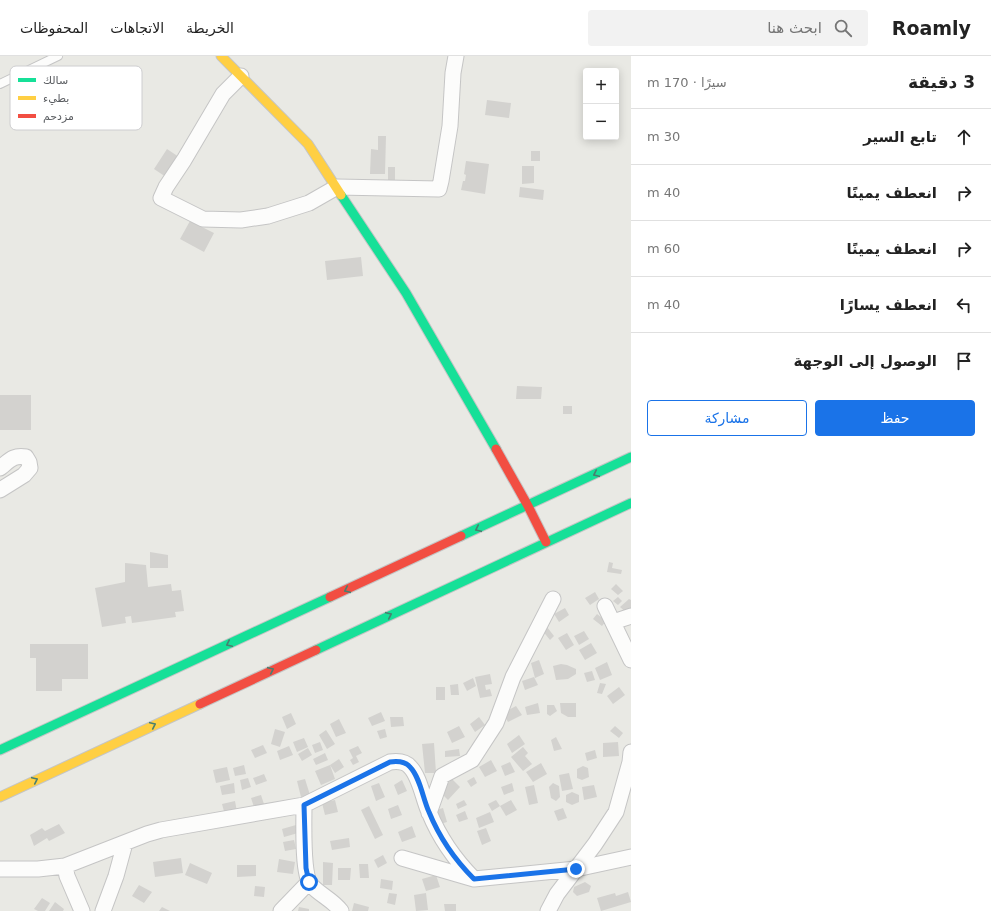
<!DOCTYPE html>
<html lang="ar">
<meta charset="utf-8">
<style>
:root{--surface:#fff;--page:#f2f2f2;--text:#222;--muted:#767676;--line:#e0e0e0;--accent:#1a73e8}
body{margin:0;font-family:"DejaVu Sans",Cairo,sans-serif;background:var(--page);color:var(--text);direction:rtl}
.controls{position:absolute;right:12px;top:12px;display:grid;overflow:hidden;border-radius:4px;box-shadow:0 2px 10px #0003}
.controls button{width:36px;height:36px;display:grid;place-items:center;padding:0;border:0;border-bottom:1px solid var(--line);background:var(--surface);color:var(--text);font:20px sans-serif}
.stop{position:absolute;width:12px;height:12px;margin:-9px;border:3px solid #1a73e8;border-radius:50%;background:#fff}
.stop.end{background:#1a73e8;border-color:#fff;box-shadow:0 1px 4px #0008}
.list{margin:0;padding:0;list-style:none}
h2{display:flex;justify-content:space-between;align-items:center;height:52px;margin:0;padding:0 16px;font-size:17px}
h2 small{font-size:13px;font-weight:400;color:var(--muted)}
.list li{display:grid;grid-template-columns:26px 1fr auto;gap:12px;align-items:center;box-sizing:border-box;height:56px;padding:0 16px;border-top:1px solid var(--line)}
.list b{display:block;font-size:15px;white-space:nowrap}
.list em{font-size:13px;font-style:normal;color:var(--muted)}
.actions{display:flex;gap:8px;padding:12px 16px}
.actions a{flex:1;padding:9px 0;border:1px solid var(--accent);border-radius:4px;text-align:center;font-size:14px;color:var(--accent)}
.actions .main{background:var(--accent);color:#fff}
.icon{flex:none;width:22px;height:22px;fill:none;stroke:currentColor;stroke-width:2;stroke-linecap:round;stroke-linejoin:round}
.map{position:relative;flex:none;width:631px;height:855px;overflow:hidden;direction:ltr}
header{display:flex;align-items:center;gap:24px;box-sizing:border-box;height:56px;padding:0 20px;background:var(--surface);border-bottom:1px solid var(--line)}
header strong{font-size:19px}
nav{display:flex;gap:22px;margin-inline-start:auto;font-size:14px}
.search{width:280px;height:36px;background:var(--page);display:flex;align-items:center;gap:10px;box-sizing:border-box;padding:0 14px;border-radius:4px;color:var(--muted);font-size:15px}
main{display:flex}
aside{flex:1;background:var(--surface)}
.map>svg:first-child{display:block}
</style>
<header>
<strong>Roamly</strong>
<div class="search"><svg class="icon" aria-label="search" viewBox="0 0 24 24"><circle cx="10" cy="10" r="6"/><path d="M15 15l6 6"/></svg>ابحث هنا</div>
<nav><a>الخريطة</a><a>الاتجاهات</a><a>المحفوظات</a></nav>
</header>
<main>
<aside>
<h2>3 دقيقة<small>سيرًا · 170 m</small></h2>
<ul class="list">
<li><svg class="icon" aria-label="ahead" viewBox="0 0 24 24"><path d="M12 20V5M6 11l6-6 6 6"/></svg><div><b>تابع السير</b></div><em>30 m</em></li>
<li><svg class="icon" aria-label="right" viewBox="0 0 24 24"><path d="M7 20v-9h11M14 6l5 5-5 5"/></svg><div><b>انعطف يمينًا</b></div><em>40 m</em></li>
<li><svg class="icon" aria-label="right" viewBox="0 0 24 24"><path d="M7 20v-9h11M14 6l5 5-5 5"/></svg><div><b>انعطف يمينًا</b></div><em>60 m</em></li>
<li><svg class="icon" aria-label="left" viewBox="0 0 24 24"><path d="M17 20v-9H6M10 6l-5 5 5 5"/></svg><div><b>انعطف يسارًا</b></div><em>40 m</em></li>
<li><svg class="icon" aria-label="arrive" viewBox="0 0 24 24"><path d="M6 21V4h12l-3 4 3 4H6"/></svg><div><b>الوصول إلى الوجهة</b></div></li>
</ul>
<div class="actions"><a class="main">حفظ</a><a>مشاركة</a></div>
</aside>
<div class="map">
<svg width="631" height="855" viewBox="0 0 631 855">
<rect width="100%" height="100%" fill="#e9e9e4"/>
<path fill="#d3d2cf" d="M487 44 511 47 509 62 485 59Z
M378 80H386L385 118H370L371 93 378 94Z
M167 93 179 101 166 121 154 113Z
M531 95H540V105H531Z
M466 105 489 108 485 138 461 134 463 125H465L466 119 464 118Z
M522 110H534V127L522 128Z
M388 111H395V127H388Z
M520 131 544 134 543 144 519 141Z
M190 165 214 177 204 196 180 183Z
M361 201 363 220 327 224 325 205Z
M517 330 542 331 541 343H516Z
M0 339H31V374H0Z
M563 350H572V358H563Z
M150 496 168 499V512H150Z
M609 506 613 507 612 512 622 514 621 518 607 516Z
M125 507 146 509 148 531 171 528 172 535 181 534 184 555 175 556 176 561 132 567 131 560 125 561 126 567 102 571 95 532 125 526Z
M616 528 623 535 618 539 611 533Z
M595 536 599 543 590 549 585 542Z
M618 541 622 545 618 549 613 545Z
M629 543 631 544V552L627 557 620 551Z
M565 552 569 559 559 566 554 558Z
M597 558 606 565 602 570 593 563Z
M547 571 554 580 550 584 542 574Z
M584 575 589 583 579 589 574 580Z
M567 577 574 589 566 594 558 582Z
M591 587 597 597 585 604 579 594Z
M30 588H88V623H62V635H36V602H30Z
M539 604 544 618 535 622 531 607Z
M607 606 612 619 600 624 595 612Z
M561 608 567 609 576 613V618L568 623 556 624 553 610Z
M592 615 595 624 587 626 584 617Z
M490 618 492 628 485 629 486 634 490 633 492 640 480 642 475 621Z
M534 621 538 629 525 634 522 625Z
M473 622 476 630 467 635 463 627Z
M600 627 606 628 602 638 597 637Z
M458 628 459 639H451L450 629Z
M436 631H445V644H436Z
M619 631 625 639 613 648 607 640Z
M538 647 540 657 527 659 525 651Z
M560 647H576V661H568L561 657Z
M547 649H554L557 655 550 660 547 658Z
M516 650 522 659 508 666 503 657Z
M381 656 385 665 372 670 368 662Z
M291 657 296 668 287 673 282 661Z
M390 661H403L404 670 391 671Z
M479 661 485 669 475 676 470 668Z
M339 663 346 677 336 681 330 668Z
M459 670 465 681 452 687 447 676Z
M615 670 623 677 619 682 610 675Z
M275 673 285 676 280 691 271 688Z
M385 673 387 681 380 683 377 675Z
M326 674 335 688 327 693 319 679Z
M519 679 525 688 512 697 507 688Z
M556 681 562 693 554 695 551 684Z
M304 682 308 691 297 696 293 686Z
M320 686 323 694 315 697 312 689Z
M618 686 619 700 603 701V687Z
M434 687 436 717H425L422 688Z
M263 689 267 697 255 702 251 694Z
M289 690 293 699 280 704 277 695Z
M358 690 362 697 356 700 359 706 353 709 350 704 353 702 349 694Z
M523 691 528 697 525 700 532 708 523 715 511 701Z
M308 692 312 699 302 705 298 698Z
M459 693 460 700 445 701V695Z
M595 694 597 702 587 705 585 697Z
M325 697 328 704 316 709 313 703Z
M339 703 344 711 335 717 330 709Z
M491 704 497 715 485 721 479 711Z
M510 706 515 716 505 720 501 710Z
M541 707 547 718 533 726 526 716Z
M244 709 246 718 235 720 233 712Z
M330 709 335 723 321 729 315 715Z
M583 710 588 712 589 721 582 724 577 722V713Z
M227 711 230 724 216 727 213 714Z
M569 717 573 733 562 735 559 719Z
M264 718 267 725 256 729 253 722Z
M474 721 477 727 471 731 467 725Z
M248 722 251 731 242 734 240 724Z
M305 723 310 739 301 741 297 725Z
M452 723 460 731 448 744 440 736Z
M402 724 407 735 398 739 394 729Z
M234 727 235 737 222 739 220 730Z
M379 727 385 741 376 745 371 730Z
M512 727 514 735 504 739 501 731Z
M553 727 559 730 560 741 556 745 551 742 549 731Z
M534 729 538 747 529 749 525 731Z
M594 729 597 741 584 744 582 731Z
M572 736 579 739V746L572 749 566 746V739Z
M261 739 264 748 254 751 251 742Z
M335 744 338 756 325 759 322 747Z
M464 744 467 749 458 753 456 748Z
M496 744 500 750 492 755 488 748Z
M511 744 517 754 506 760 500 750Z
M235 745 237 756 225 759 222 748Z
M398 749 402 759 391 763 388 753Z
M369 750 383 779 375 783 361 754Z
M443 752 447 766 440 768 436 754Z
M563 752 567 762 558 765 554 755Z
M465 755 468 763 459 766 456 759Z
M490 756 494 766 479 772 476 762Z
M59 768 65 777 49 785 47 782 34 790 30 779 42 772 45 775Z
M296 769 298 777 284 781 282 773Z
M412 770 416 781 402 786 398 776Z
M486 772 491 785 482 789 477 775Z
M349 782 350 791 332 794 330 785Z
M294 784 296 793 285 795 283 786Z
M383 799 387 807 378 812 374 804Z
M181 802 183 817 155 821 153 806Z
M279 803 295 806 293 818 277 816Z
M323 806 333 807 332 829H323Z
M190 807 212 817 207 828 185 819Z
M359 808H368L369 822H360Z
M237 809H256V820L237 821Z
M338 812H351L350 824H338Z
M436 819 440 831 426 835 422 823Z
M381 823 393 825 392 834 380 832Z
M585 826 591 830 589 836 577 840 573 836 574 831Z
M139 829 152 836 144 847 132 840Z
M255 830 265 831 264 841 254 840Z
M628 836 631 846 601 855 597 842 615 837 616 840Z
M389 837 397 838 395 849 387 847Z
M426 837 428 854 416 855 414 839Z
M42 842 50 847 45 855H38L34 853Z
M55 846 64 853 63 855H49Z
M354 847 369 851 368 855H352Z
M444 848H456V855H445Z
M162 851 170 855H159Z
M299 851 309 853V855H298Z"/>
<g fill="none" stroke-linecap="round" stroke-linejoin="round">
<g stroke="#c5c5c5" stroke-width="10">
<path id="lane" d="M0 28 58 0"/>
</g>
<g stroke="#c5c5c5" stroke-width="17">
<path id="street" d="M241 20 223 38 184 104 166 131 161 142 203 163 241 164 268 160 309 147 337 131 439 133 441 125 450 70 453 17 456 0
M0 412C10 404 13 399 26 401L29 406 30 412 24 419 0 434
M605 550 631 604
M613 566 631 560
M304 749C304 766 302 818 311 829 320 839 333 844 341 855
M429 757 442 720 472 704 496 667 513 621 553 543
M402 802 474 823 576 813 631 801
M65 810 67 820 82 855
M0 813H38L65 810 147 778 161 774 304 749 390 706C397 705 405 705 410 711 420 721 423 743 429 756 440 783 454 803 474 823
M103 855 116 820 125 787
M281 855 309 826
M548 855 557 838 595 788 616 756 630 706 631 696"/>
</g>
<g stroke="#c4c5c5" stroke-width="11">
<path id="fast" d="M341 139 406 237 496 393
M461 480 631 401
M316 594 631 447
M0 694 330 541"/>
</g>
<g stroke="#c4c5c5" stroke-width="11">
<path id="slow" d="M221 0 308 88 341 139
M0 741 200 648"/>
</g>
<g stroke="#c4c5c5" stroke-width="11">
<path id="jam" d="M496 393 528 450 546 486
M330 541 461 480
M200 648 316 594"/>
</g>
<use href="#lane" stroke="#fcfcfb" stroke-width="8"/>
<use href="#street" stroke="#fcfcfb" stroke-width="15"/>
<use href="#fast" stroke="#16e098" stroke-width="9"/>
<use href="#slow" stroke="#ffcf43" stroke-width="9"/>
<use href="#jam" stroke="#f24e42" stroke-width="9"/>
</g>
<defs><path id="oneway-chevron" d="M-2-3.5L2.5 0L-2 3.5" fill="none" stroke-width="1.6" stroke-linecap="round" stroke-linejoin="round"/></defs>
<g stroke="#497e6f">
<use href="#oneway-chevron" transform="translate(596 418) rotate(155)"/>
<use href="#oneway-chevron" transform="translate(478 473) rotate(155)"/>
<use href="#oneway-chevron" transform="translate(347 534) rotate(155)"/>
<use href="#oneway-chevron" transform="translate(389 559) rotate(-25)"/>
<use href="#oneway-chevron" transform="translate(229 588) rotate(155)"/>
<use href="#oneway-chevron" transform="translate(271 614) rotate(-25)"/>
<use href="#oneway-chevron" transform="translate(153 669) rotate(-25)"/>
<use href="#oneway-chevron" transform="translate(35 724) rotate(-25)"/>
</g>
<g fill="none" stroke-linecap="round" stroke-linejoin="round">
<path stroke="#1a73e8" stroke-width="5" d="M309 826 306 812 304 749 390 706C397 705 405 705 410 711 420 721 423 743 429 756 440 783 454 803 474 823L576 813"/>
</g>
<rect x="10" y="10" width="132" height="64" rx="6" fill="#fff" stroke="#ceced0" stroke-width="1"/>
<rect x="18" y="22" width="18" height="4" fill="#16e098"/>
<rect x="18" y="40" width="18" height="4" fill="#ffcf43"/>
<rect x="18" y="58" width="18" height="4" fill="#f24e42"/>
<g font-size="11" fill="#5a5d61">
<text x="43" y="28">سالك</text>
<text x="43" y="46">بطيء</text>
<text x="43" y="64">مزدحم</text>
</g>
</svg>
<div class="controls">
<button>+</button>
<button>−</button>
</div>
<div class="stop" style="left:309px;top:826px"></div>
<div class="stop end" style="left:576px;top:813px"></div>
</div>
</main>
